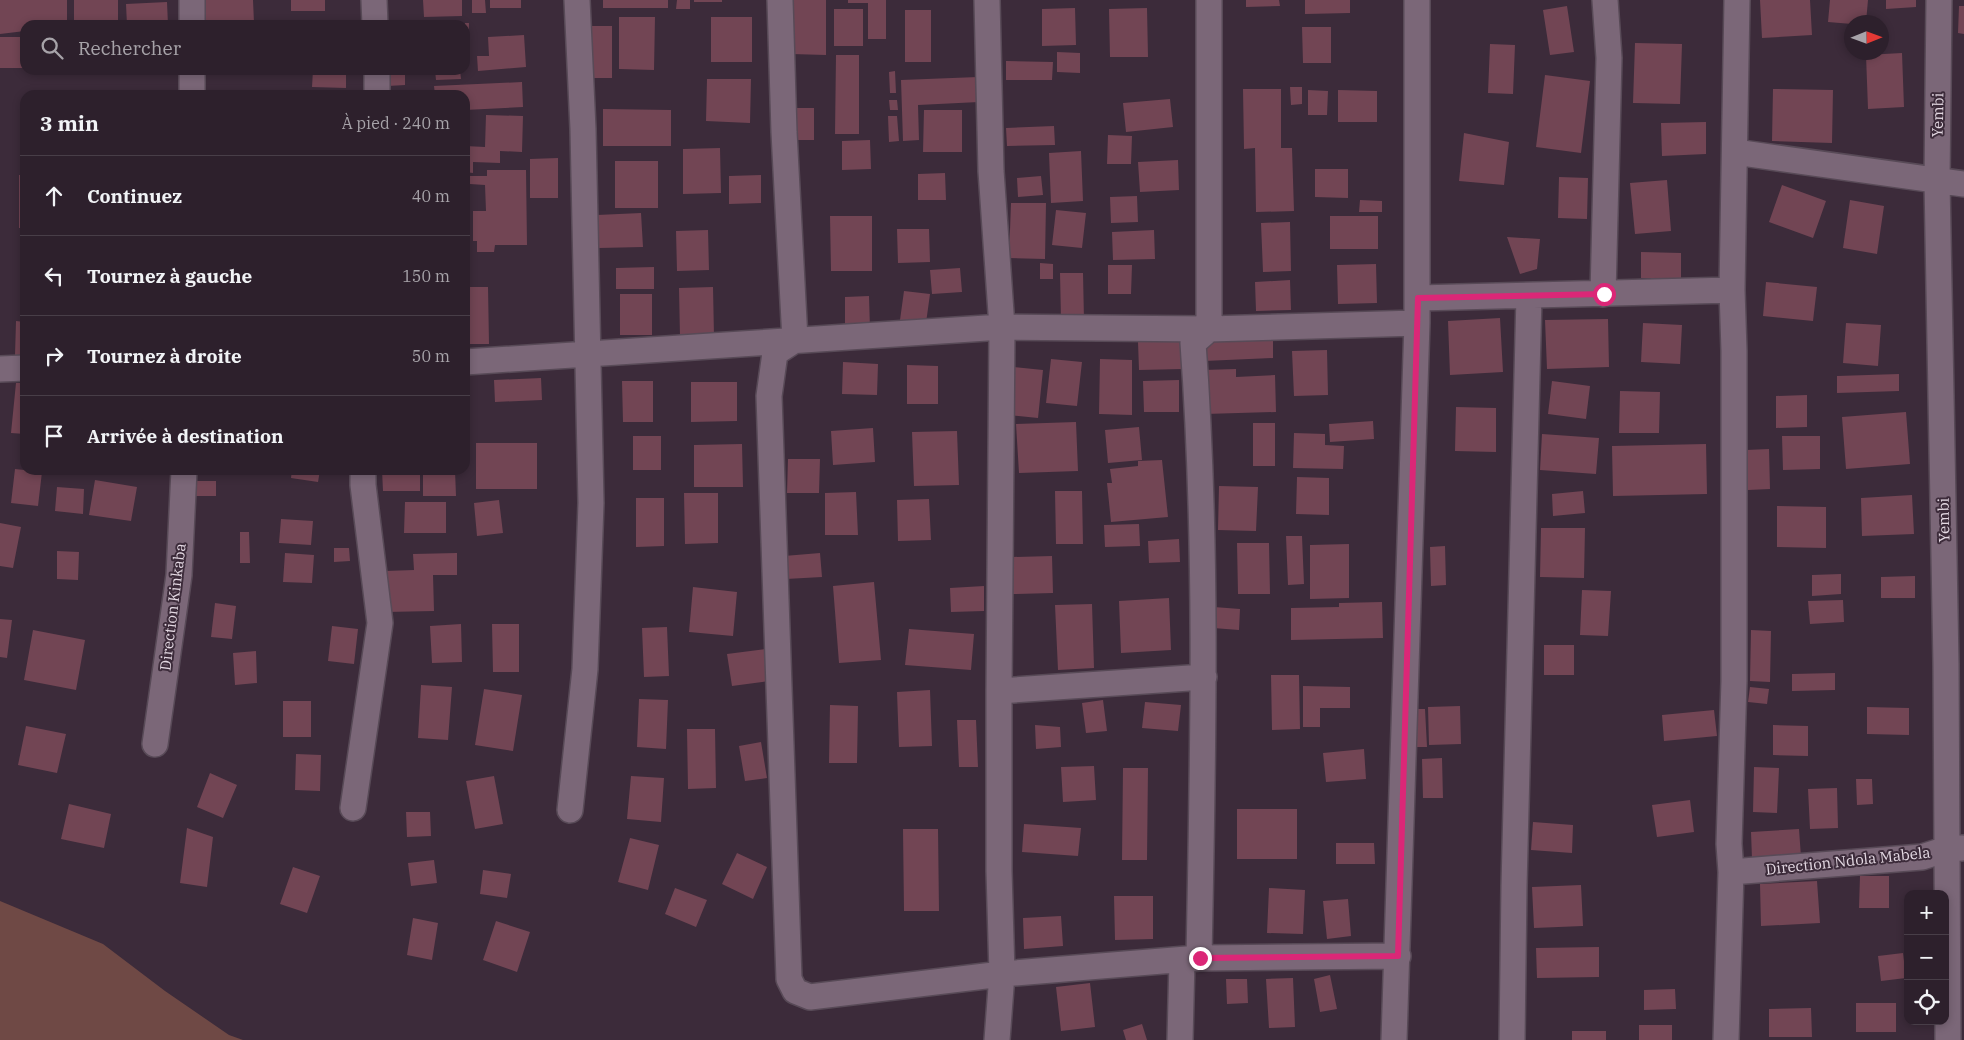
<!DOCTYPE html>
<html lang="fr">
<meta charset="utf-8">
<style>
:root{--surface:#2d202c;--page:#392d38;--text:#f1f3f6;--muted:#a7a3a9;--line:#483e48}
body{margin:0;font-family:"IBM Plex Serif",serif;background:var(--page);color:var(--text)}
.controls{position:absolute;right:15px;bottom:15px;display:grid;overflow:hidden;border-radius:10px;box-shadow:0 2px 8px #0003}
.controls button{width:45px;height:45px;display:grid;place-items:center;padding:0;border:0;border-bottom:1px solid var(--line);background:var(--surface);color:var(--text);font:25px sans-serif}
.compass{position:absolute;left:1844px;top:15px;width:45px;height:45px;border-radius:50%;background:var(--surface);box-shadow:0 2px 8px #0003;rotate:89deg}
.stop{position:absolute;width:15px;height:15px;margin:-11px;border:4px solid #db2777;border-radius:50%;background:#fff}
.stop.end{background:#db2777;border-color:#fff;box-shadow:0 1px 5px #0008}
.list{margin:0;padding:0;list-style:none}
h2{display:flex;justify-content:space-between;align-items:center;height:65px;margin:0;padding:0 20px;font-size:21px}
h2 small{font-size:16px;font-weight:400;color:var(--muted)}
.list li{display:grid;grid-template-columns:32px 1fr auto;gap:15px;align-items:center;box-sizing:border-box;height:80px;padding:0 20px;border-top:1px solid var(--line)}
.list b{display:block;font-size:19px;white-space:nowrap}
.list em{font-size:16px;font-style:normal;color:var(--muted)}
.icon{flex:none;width:28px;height:28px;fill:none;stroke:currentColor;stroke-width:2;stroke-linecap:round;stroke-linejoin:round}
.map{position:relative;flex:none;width:1964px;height:1040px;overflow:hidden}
.search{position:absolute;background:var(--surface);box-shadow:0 2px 8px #0003;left:20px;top:20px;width:450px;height:55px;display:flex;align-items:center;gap:12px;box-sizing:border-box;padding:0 18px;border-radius:15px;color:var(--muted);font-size:19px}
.panel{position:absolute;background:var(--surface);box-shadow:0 2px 8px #0003;left:20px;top:90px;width:450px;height:385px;border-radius:15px}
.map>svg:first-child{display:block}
</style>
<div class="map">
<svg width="1964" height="1040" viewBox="0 0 1964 1040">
<rect width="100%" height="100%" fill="#3c2b3a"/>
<path fill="#6f4945" d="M0 901 103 944 165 991 229 1035 243 1040H0Z"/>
<path fill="#724554" d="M0 0H67V22L47 25H25V31L0 34Z
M74 0H118V25H74Z
M195 0H253L254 23H195Z
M291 0H325V11H291Z
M423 0H462V16L424 17Z
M472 0H485L486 13H472Z
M490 0H521V8H490Z
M603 0H668V8H603Z
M677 0H690V9H676Z
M694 0H722V2H694Z
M791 0H826V55L791 54Z
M848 0H886V39H868V3H848Z
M1246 0H1279L1280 6 1246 7Z
M1305 0H1350V13L1305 14Z
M1760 0H1810L1812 35 1762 38Z
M1830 0H1868L1866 22H1852V24L1828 22Z
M1886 0H1916V7L1886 9Z
M167 2 168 25H127L126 4Z
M1567 6 1574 52 1550 55 1543 10Z
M1959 6H1964V34L1958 33Z
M1075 8 1076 45 1042 46V9Z
M1147 8 1148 57H1110L1109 9Z
M834 9H863V46H834Z
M905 10H931V62H905Z
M619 17H655L654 70 619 69Z
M711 17H752V62H711Z
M465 23H469L468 56H465Z
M586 26H612V78H585Z
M1302 27H1331V63H1303Z
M524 35 526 67 478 71 477 56H489L488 37Z
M0 37H25V68H0Z
M1635 43 1682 44 1680 104 1633 103Z
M1490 44 1515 45 1513 94 1488 93Z
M1057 52 1080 53V73L1057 72Z
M1902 53 1904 107 1868 109 1866 55Z
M836 55H859V134H835Z
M1006 61 1053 62 1052 80H1006Z
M313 70H346V88L312 87Z
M388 70H405V85L388 86Z
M435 70H460L461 79 436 80Z
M895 71 896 93H890L889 72Z
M1545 75 1590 81 1581 153 1536 147Z
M978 77 979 102 918 105 919 140 903 141 901 80Z
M707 79H751L750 123 706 121Z
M522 82 523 107 465 110V95H435L434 86Z
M1290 87H1302V104L1291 105Z
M1243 89H1281V148H1292L1294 211 1256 212 1255 148 1244 149Z
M1773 89 1833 90 1832 143 1772 141Z
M1308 90 1328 91 1327 115H1308Z
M1338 90 1377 91V122H1338Z
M1170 99 1173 127 1126 132 1123 103Z
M889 100H897L898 110H890Z
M792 108H814V140H791Z
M603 109 671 110V146H603Z
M924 110H962V152H923Z
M486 115 523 116 522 152 500 151V163L473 162V173L465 172V146L485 147Z
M888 116H897L899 141 889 142Z
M1706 122V154L1662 156 1661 123Z
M1054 126 1055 145 1007 146 1006 128Z
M1464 133 1509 142 1504 185 1459 181Z
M1108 135 1132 136 1131 164H1107Z
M870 140 871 169 842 170V141Z
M720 148 721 193 683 194V149Z
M1081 151 1083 201 1051 203 1049 153Z
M558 158V198H530V159Z
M1178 160 1179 190 1140 192 1138 162Z
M615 161H658V208H615Z
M1315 169H1348V198L1315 197Z
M487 170H526L527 245H495L494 252H477V241H473V211H486L485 185 470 184 469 176H487Z
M945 173 946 200H918V174Z
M19 175H25V228H19Z
M761 175V203L729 204V176Z
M1041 176 1043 195 1018 197 1017 178Z
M1559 177 1588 178 1587 219 1558 218Z
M1667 180 1671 231 1635 234 1630 183Z
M1782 185 1826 201 1813 238 1769 222Z
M1137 196 1138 222 1111 223 1110 197Z
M1360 200 1382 201V212H1359Z
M1850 200 1884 206 1877 254 1843 248Z
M1011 203H1046L1045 259 1009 258Z
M1056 210 1086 213 1082 248 1052 245Z
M641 213 643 247 599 248 597 215Z
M830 216H872V271H831Z
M1330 216H1378V249H1330Z
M1290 222 1291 271 1263 272 1261 223Z
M897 229H929L930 262 898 263Z
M708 230 709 270 677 271 676 231Z
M1154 230 1155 259 1113 260 1112 232Z
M1507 237 1540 239 1537 269 1520 274Z
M1641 252 1681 253V278H1641Z
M1040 263 1053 264V279H1040Z
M1376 264 1377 303 1338 304 1337 265Z
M1108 265H1132L1131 294H1108Z
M654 267V289H616V268Z
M960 268 962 292 932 294 930 270Z
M1060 273H1083L1084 320H1061Z
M1290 280 1291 310 1256 311 1255 282Z
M1766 282 1817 287 1813 321 1763 316Z
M469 287H488L489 344H469Z
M713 287 714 336 680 337 679 288Z
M904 291 930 294 926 323 900 320Z
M620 294H652V335H620Z
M869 296 870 329H845V297Z
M1500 318 1503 372 1450 375 1448 321Z
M1608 319 1609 367 1547 369 1545 320Z
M16 321 25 322V357L15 356Z
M1643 323 1682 325 1680 364 1641 362Z
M1846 323 1881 325 1878 366 1843 363Z
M1273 339V358L1204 361 1203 341Z
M1182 341 1183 369 1139 370 1138 342Z
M1327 350 1328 395 1294 396 1292 351Z
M1051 359 1082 362 1077 406 1046 403Z
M1100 359 1132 360V415L1099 414Z
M843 362 878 364 877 395 842 394Z
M907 365 938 366V404H907Z
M1014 367 1043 370 1038 418 1009 415Z
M1236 369V377L1275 375 1276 412 1205 414 1203 370Z
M1899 374V391L1837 393V376Z
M541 378 542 400 495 402 494 380Z
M1179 380V412H1144L1143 381Z
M622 381H653V422H623Z
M1552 381 1590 386 1586 419 1548 414Z
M691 382H737V421L691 422Z
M16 383H25V434L11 433Z
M1620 391 1660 392 1659 433H1619Z
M1807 395V427L1776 428V396Z
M1456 407 1496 408V452L1455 451Z
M1906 412 1910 464 1846 469 1842 417Z
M1373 421 1374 439 1330 442 1329 424Z
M1076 422 1078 471 1019 473 1016 424Z
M1253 423H1275V466H1253Z
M1139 427 1142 460 1108 463 1105 430Z
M873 428 875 462 833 465 831 431Z
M957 431 959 485 914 486 912 432Z
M1294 433 1325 434V445L1344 446 1343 469 1293 468Z
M1542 434 1599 438 1596 474 1540 470Z
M633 436H661V470H633Z
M1782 436H1820V469L1783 470Z
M476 443H537V489H476Z
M742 444 743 487H694V445Z
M1706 444 1707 494 1613 496 1612 446Z
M1769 449 1770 489 1748 490 1746 450Z
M788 459H820L819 493H787Z
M1162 460 1168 517 1111 522 1107 483H1112L1110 469 1138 466V461Z
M15 469 42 472 38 506 11 503Z
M292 470H320L318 482 291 478Z
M382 470H420V491H383Z
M423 470H455L456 496H423Z
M1297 477 1329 478V515L1296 514Z
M95 480 137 487 131 521 89 515Z
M196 481H216V496H196Z
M1219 486 1258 487 1256 531 1218 530Z
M57 487 84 489 83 514 55 511Z
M1055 491H1082L1083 544H1056Z
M1583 491 1585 513 1553 516 1552 494Z
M856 492 858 535H825V493Z
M684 493H718V543L685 544Z
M1912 495 1914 534 1862 536 1861 498Z
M636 498H664V546L636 547Z
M929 499 931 540 898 541 897 500Z
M499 500 503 533 477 536 474 503Z
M405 502H446V533H404Z
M1777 506 1826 507V548L1777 547Z
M281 519 313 521 311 545 279 543Z
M0 523 21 527 13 568 0 566Z
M1139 524 1140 546 1105 547 1104 525Z
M1541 528H1585L1584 578 1540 577Z
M240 532H249L250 563H240Z
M1286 536H1302L1304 584 1288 585Z
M1179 539 1180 562 1149 563 1148 541Z
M1237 543H1269L1270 594H1238Z
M1349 544V598L1310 599V545Z
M1445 546 1446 585 1431 586 1430 547Z
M334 548H349L350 561 334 562Z
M57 551 79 552 78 580 57 579Z
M285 553 314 555 312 583 283 582Z
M457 553V575H433L434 611 386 612 385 571 414 570 413 554Z
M820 553 822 577 786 579 784 556Z
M1052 556 1053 593 1013 594 1012 557Z
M1841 574V594L1812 596V575Z
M1915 576V598H1881V577Z
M874 582 881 660 839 663 833 586Z
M984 586V611L951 612 950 588Z
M693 587 737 592 733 636 689 632Z
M1582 590 1611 591 1608 636 1580 635Z
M1169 598 1171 650 1121 653 1119 601Z
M1843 600 1844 622 1810 624 1808 601Z
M1382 602 1383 638 1291 640V608L1339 607V603Z
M215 603 236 606 232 639 211 637Z
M1092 604 1094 668 1058 670 1055 605Z
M1214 607 1240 609 1239 630 1213 628Z
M0 619 12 620 7 658 0 657Z
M461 624 462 662 432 663 430 626Z
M492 624H519V672H493Z
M332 626 358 629 354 664 328 661Z
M667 627 669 676 644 677 642 628Z
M909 629 974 634 971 670 905 665Z
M33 630 85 640 76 690 24 680Z
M1751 630 1771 631 1770 682 1750 681Z
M1544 645H1574V675H1544Z
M765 649 769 681 732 686 727 654Z
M256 651 257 683 235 685 233 653Z
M1835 673V690L1792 691V674Z
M1271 675H1299L1300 729 1272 730Z
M421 685 452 687 448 740 418 738Z
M1303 686 1350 687V708H1320V727H1303Z
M1750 687 1769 689 1767 704 1748 702Z
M484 689 522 695 513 751 475 745Z
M930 690 932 746 899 747 897 692Z
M639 699 668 700 666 749 637 747Z
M1103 700 1107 731 1086 733 1082 703Z
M283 701H311V737H283Z
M1145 702 1181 705 1178 731 1142 728Z
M830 705 858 706 857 763H829Z
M1460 706 1461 744 1429 745 1428 707Z
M1867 707 1909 708V735L1867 734Z
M1410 709H1425L1427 747H1411Z
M1714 710 1717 736 1664 741 1662 715Z
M957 720H976L978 767H959Z
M1035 725 1060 727 1061 747 1036 749Z
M1773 725 1808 726V756L1773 755Z
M26 726 66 734 57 773 18 765Z
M687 729H715L716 788 688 789Z
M761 742 767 778 745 781 739 746Z
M1364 749 1366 779 1326 782 1323 753Z
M296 754 321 755 320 791 295 790Z
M1442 758 1443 798H1423L1422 759Z
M1094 766 1096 800 1063 802 1061 767Z
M1754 767 1779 768 1777 813 1753 812Z
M1123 768H1148L1147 860H1122Z
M210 773 237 785 223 818 197 807Z
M494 776 503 824 475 829 466 781Z
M631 776 664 778 661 822 627 819Z
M1856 779H1872L1873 804 1857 805Z
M1837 788 1838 828 1810 829 1808 789Z
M1690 800 1694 832 1657 837 1652 805Z
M69 804 111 814 104 848 61 839Z
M1237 809H1297V859H1237Z
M406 812H430L431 836 407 837Z
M1533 822 1573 825 1572 853 1531 850Z
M1024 824 1081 828 1078 856 1022 852Z
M187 828 213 837 207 887 180 883Z
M903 829H938L939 911H904Z
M1799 829 1801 857 1752 859 1751 832Z
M630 838 659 845 648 890 618 882Z
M1336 843H1374L1375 864H1336Z
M737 853 767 867 753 899 722 884Z
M434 860 437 883 411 886 408 863Z
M293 867 320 876 307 913 280 904Z
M483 870 511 874 507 898 480 894Z
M1860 876H1889V908H1859Z
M1817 881 1820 923 1761 926 1760 884Z
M1581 885 1583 926 1534 928 1532 887Z
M675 888 707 900 696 927 665 914Z
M1269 888 1305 890 1303 934 1267 933Z
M1114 896H1153V939L1115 940Z
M1348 899 1351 936 1327 939 1323 901Z
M1061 916 1063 946 1024 949 1023 918Z
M413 918 438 923 432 960 407 955Z
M496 921 530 932 517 972 483 960Z
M1599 947V977L1537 978 1536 948Z
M1903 953 1906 978 1881 981 1878 956Z
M1330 975 1337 1009 1320 1012 1314 979Z
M1293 978 1295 1027 1269 1028 1266 979Z
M1226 979H1247L1248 1003 1227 1004Z
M1090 983 1095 1027 1061 1031 1056 987Z
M1675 989 1676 1009 1644 1010V990Z
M1856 1003H1896V1032H1856Z
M1811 1008 1812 1037H1769V1009Z
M1142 1024 1147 1040H1126L1123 1030Z
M1639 1025H1672V1040H1639Z
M1572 1031H1606V1040H1572Z"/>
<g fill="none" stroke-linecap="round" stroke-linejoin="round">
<g stroke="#584a57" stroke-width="28">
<path id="street" d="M374 0 375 25
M780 0 784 132 795 340 775 353 769 396 789 979 795 991 810 997 1002 974 997 1040
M987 0 991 171 1002 327 999 691V871L1002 974 1199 958 1398 956
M1939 0 1937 181 1946 664 1948 1040
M192 25V0
M377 70V95
M192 95V70
M1735 152 1964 184
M1603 294 1609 58 1605 0
M1418 298 1732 290
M465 362 1002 327 1209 329 1417 323
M0 369 25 368
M999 691 1204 677
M155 744 179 575 184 470
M353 808 380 623 363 485V470
M570 810 585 669 591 503 583 129 577 0
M1731 872 1922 857 1947 849 1962 848
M1199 958C1203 753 1208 547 1193 343L1209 329V0
M1180 1040 1182 960
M1394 1040 1417 323V0
M1512 1040 1514 886 1529 296
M1726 1040 1731 872 1729 844 1734 681V351L1732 290 1737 0"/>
</g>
<use href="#street" stroke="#7b6778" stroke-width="25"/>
</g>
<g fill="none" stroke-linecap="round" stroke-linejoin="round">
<path stroke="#db2777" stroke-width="6" d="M1200 958 1398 956 1418 298 1604 294"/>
</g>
<g text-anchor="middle" stroke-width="4" stroke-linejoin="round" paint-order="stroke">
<g font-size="15" fill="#e4d9e3" stroke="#3c2b3a">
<text transform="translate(1938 115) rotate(-89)" y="5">Yembi</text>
<text transform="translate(1944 520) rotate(-91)" y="5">Yembi</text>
<text transform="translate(173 607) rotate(-83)" y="5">Direction Kinkaba</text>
<text transform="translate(1848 861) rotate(-6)" y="5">Direction Ndola Mabela</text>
</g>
</g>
</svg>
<div class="controls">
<button>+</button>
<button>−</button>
<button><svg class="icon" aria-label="locate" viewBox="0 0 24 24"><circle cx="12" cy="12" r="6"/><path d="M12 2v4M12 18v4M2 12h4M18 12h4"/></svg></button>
</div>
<svg class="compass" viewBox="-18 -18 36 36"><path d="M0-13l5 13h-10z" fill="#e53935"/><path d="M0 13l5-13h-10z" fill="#a7a3a9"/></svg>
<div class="stop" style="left:1604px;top:294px"></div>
<div class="stop end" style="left:1200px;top:958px"></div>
<div class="search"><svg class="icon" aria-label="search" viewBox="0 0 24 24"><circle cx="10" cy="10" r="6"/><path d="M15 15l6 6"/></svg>Rechercher</div>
<section class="panel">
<h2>3 min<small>À pied · 240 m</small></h2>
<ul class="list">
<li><svg class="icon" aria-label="ahead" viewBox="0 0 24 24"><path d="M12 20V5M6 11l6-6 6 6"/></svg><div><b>Continuez</b></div><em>40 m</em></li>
<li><svg class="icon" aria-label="left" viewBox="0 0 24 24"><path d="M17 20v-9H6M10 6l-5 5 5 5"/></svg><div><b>Tournez à gauche</b></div><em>150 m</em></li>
<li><svg class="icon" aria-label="right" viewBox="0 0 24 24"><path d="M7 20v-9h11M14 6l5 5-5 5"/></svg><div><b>Tournez à droite</b></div><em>50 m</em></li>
<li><svg class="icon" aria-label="arrive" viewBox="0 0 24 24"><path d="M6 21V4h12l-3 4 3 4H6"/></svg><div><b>Arrivée à destination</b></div></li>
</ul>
</section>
</div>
